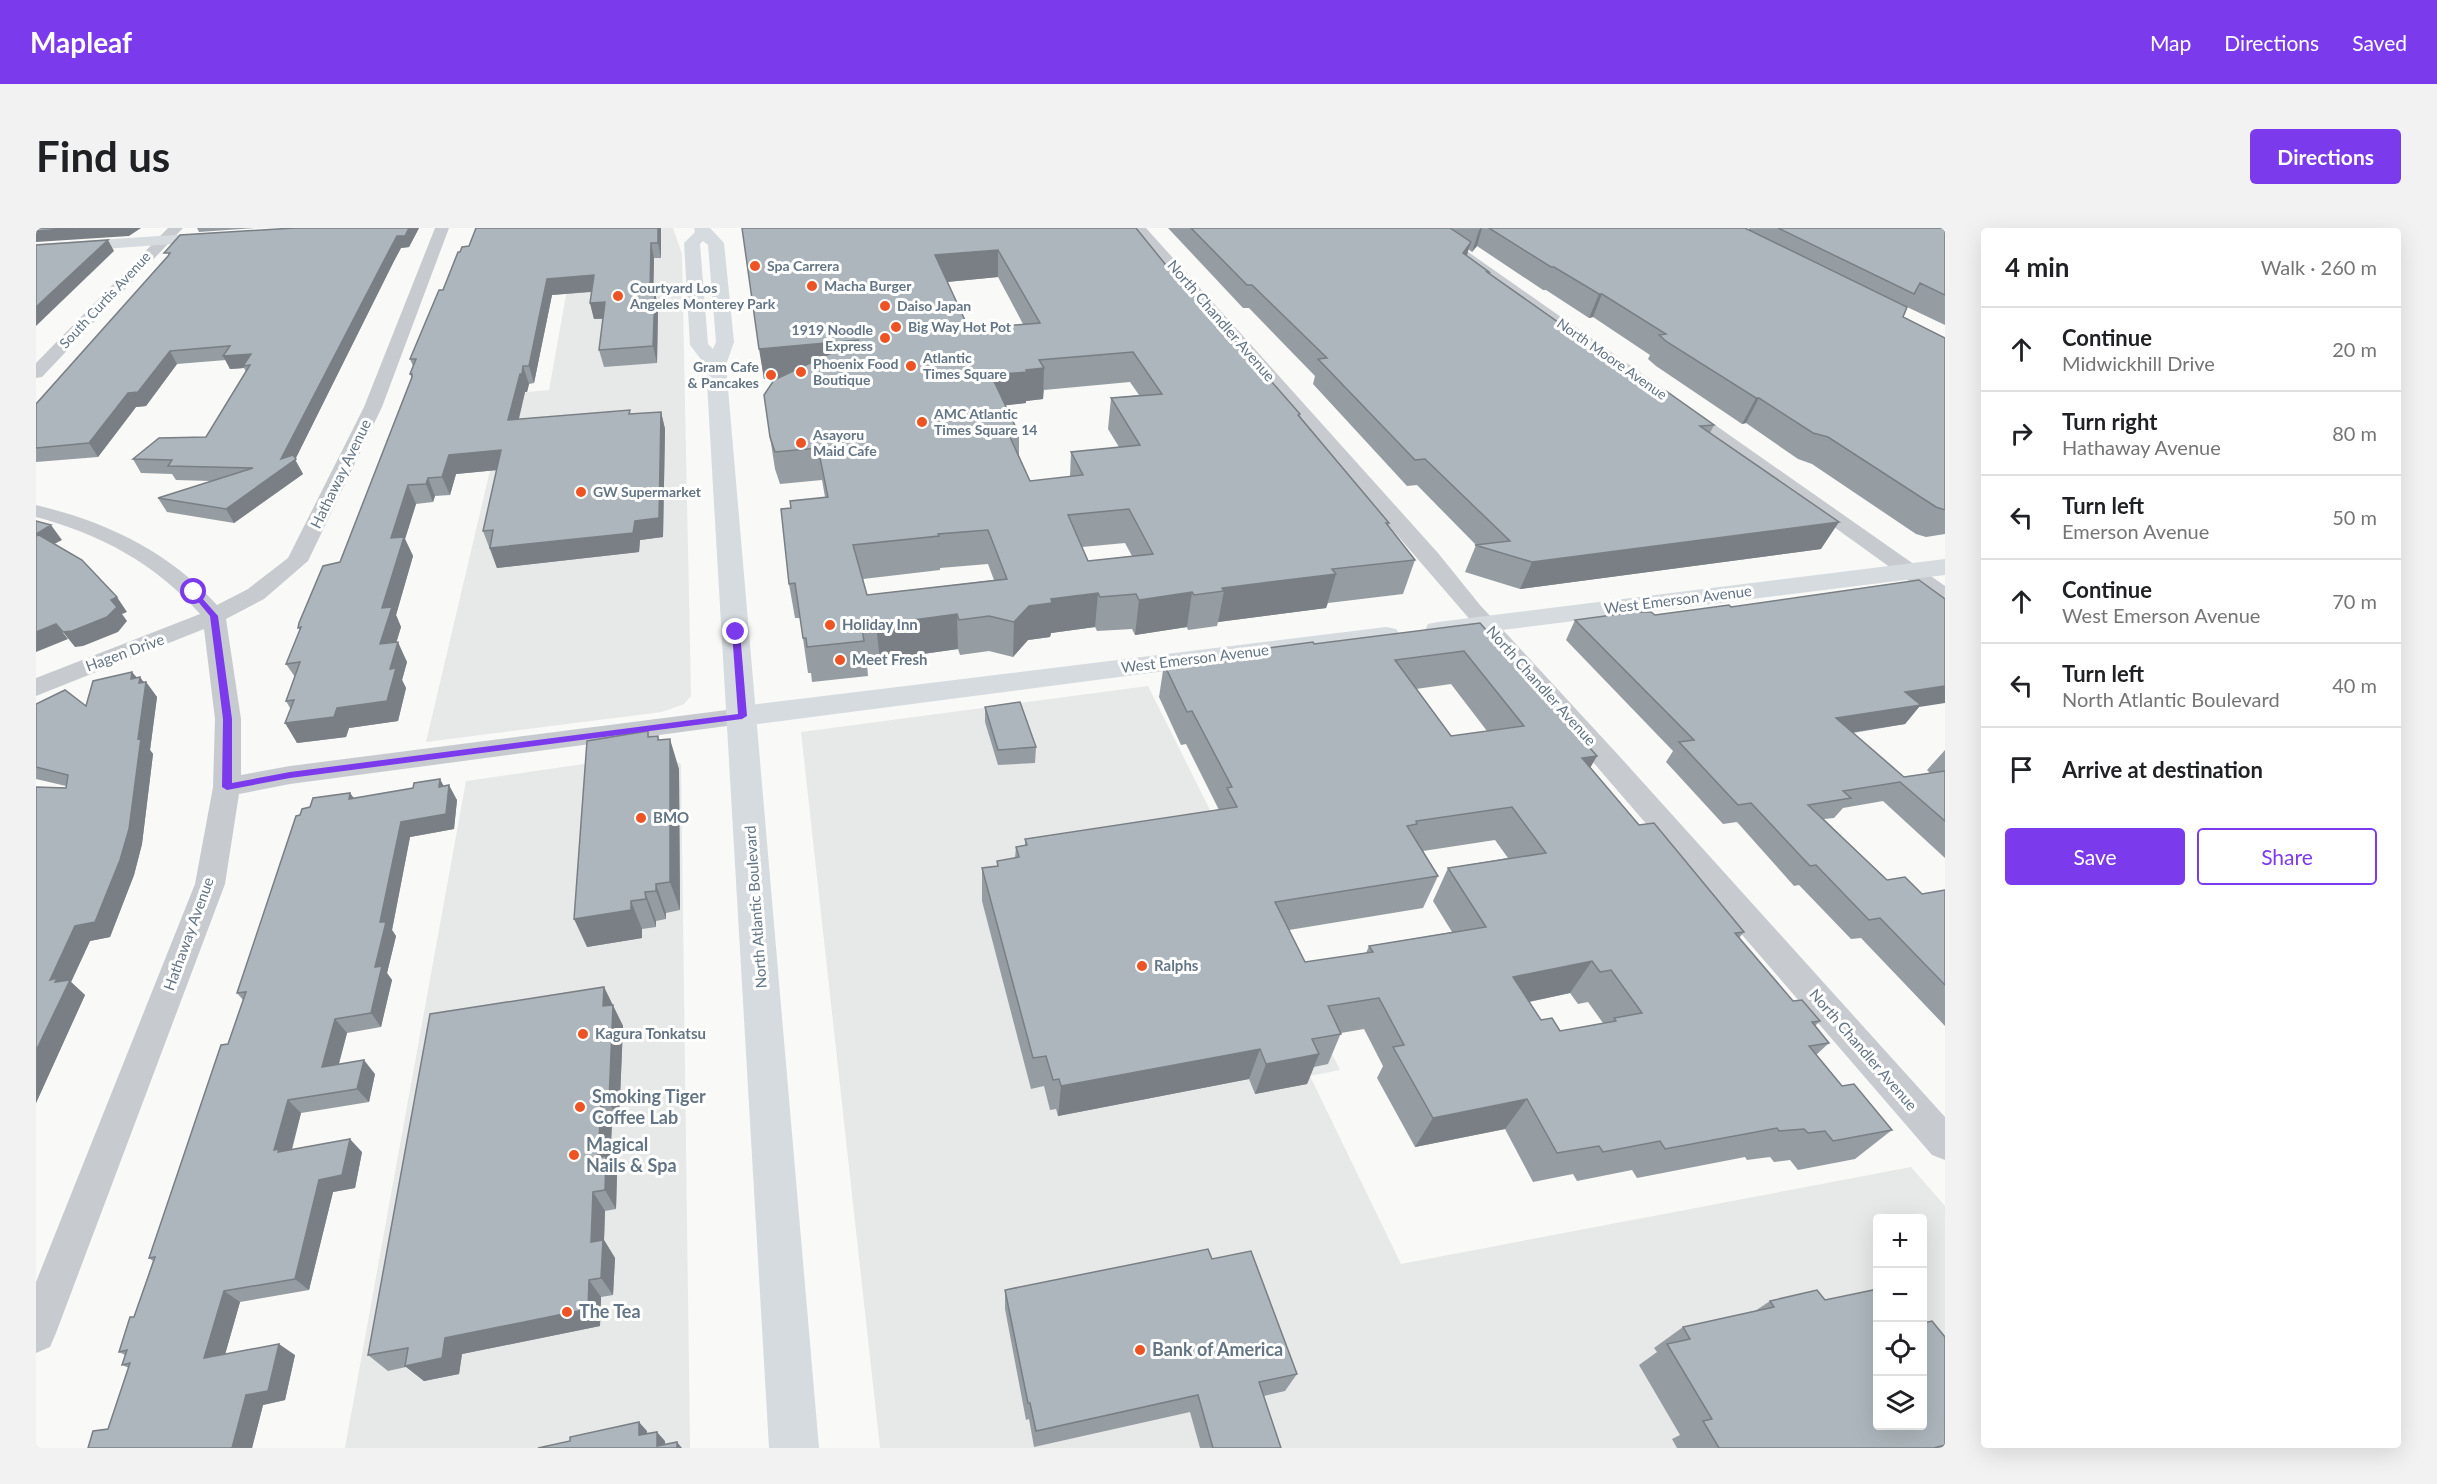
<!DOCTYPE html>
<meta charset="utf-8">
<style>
:root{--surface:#fff;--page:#f2f2f2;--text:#202124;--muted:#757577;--line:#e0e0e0;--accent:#7c3aed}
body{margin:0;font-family:Lato,sans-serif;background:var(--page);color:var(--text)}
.controls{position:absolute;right:18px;bottom:18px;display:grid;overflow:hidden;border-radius:6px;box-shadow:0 6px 24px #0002}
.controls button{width:54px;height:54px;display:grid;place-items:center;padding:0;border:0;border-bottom:2px solid var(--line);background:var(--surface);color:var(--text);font:30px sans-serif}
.stop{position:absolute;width:18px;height:18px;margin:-14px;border:4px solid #7c3aed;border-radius:50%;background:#fff}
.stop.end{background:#7c3aed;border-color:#fff;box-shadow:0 2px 6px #0008}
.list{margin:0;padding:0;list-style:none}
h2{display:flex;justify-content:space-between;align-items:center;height:78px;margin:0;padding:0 24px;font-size:26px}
h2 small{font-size:20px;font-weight:400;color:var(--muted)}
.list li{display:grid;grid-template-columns:39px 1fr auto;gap:18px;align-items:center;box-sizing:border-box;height:84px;padding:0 24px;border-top:2px solid var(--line)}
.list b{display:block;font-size:22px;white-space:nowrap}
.list p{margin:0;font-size:20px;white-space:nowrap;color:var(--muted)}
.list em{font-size:20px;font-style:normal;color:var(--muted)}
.actions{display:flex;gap:12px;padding:18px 24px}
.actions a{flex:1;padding:14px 0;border:2px solid var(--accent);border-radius:6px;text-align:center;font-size:21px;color:var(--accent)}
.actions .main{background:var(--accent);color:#fff}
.icon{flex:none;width:33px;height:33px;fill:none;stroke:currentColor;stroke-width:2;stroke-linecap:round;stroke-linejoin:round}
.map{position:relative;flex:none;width:1909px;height:1220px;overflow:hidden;border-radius:6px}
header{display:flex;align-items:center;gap:36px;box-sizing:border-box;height:84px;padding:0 30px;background:var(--accent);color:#fff}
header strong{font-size:28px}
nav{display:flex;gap:33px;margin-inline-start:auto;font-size:21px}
.intro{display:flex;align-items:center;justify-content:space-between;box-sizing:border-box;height:144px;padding:0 36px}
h1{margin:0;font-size:42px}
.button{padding:15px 27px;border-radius:6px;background:var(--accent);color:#fff;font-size:21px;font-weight:700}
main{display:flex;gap:36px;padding:0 36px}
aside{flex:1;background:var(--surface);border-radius:6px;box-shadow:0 6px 24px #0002}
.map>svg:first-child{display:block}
</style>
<header>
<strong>Mapleaf</strong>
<nav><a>Map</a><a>Directions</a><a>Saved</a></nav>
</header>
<div class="intro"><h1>Find us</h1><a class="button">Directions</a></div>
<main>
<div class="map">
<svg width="1909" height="1220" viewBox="0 0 1909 1220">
<rect width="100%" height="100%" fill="#f9f9f7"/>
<path fill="#e7e8e8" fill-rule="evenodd" d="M542 0H637L646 26 655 468 648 476 626 484 390 514 472 166 513 162Z
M1112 458 1304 842 1274 848 1365 1036 1875 939 1909 978V1220H844L765 504ZM1842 990H1886V1198H1842Z
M624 525 645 536 654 1220H309L430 553Z"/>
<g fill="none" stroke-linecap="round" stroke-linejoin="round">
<path fill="#c7cbcf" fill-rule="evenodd" d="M132 0H147L6 149 0 150V135Z
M399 0H413L346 179 272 333 228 371 190 391 205 491V547L254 538 706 480 715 482 719 488 715 494 706 496 254 556 203 566 189 656 20 1105 14 1119 0 1125V1054L159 656 177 559 179 491 168 401 0 468V450L164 386C120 336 64 306 0 289V277C71 294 132 323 181 377L212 361 252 330 328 179Z
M1096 0H1110L1402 325 1444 377 1585 530 1909 889V932L1896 927Z
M1382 0H1398L1909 358V375L1901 373Z"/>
<path fill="#d6dbdf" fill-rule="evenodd" d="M185 4 193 9 191 12 0 26V16Z
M1909 331V347L1402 410 1392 408 1389 402 1392 396 1402 394Z
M1350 399 1360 401 1364 407 1360 413 706 498 696 495 691 488 696 481 706 478Z"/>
<path fill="#d6dbdf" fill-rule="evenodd" d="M658 0H674L688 15 698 114 690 137 783 1220H733L670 138 654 117 648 15 659 4ZM667 13 672 17 680 114 677 121 672 116 664 16Z"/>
</g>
<path fill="#959da2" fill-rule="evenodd" d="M161 0H219L163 4Z
M258 0H383L373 19 365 20 358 33 259 231 267 246 198 295 131 284 122 270 175 253 140 252 136 246 105 245 97 231 170 209 210 144 208 140 194 141 190 132 141 136 110 178 100 179 62 229 0 234V176Z
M440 0H625V30H618L617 64H619L622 80 621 135 568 139 563 122 567 91H558L554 75 556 64 516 67 498 155 493 156 491 164H489L483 191 595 186 625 184 629 201 627 309 604 312 603 324 461 340 447 303 461 242 420 246 414 267 399 268 397 274 380 276 369 311 377 328 360 387 365 399 360 414 371 434 366 452 370 460 362 493 313 500 310 509 261 515 254 480 250 473 259 449 250 436 264 402 262 400 304 334 376 151 374 146 377 138 374 131 424 24 433 18Z
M706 0H1100L1155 68 1264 186V188L1353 295 1352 297 1379 332 1367 366 1292 375 1290 380 1182 394 1181 398 1152 402 1151 399 1099 407 1096 401 1061 403 1059 399 1015 405 1014 409 992 412 977 429 953 423 924 427 922 421 844 432V434L831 436 832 448 776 454 775 445H772L764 390H759L753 356 755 280 789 269 786 252 744 256 739 241 734 209 743 150 728 151ZM962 49 987 96 933 101 911 54ZM1094 154 1103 167 1075 170 1072 201 1083 219 1035 224 1034 249 994 253 983 228V206L969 177 990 175V173L1007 171 1008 162ZM1089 315 1096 328 1052 333 1046 319ZM952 336 958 352 831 367 827 351 904 342V340Z
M1132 0H1709L1712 2 1713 0H1909V97L1871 79 1867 89 1909 110V306L1890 309 1880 306 1776 236 1762 231 1710 195 1706 196 1620 138 1612 131 1614 127 1557 89 1553 90 1510 62H1507L1441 18 1436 24 1432 21 1431 28 1453 44V45L1620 163 1678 197 1674 205 1785 321 1484 361 1429 344 1440 317 1381 257 1371 258 1277 156 1279 148 1213 80H1207Z
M1695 379 1883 479 1869 496 1817 505 1868 549 1894 545 1891 542 1909 522V630L1847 573 1807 580 1798 590 1788 591 1851 652 1886 666 1909 662V798L1825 710 1815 711 1763 657 1758 658 1701 594 1687 596 1630 534 1637 523 1530 412 1539 392 1619 387Z
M1444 395 1561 528 1554 539 1603 597 1708 704 1703 710 1757 773 1784 793 1779 798 1793 815 1780 827 1806 858 1856 902 1819 931 1762 942 1754 932 1738 934 1734 929 1711 932 1709 929 1601 950 1596 942 1541 953 1537 946 1497 954 1469 901 1379 919 1341 850 1347 838 1328 801 1305 805 1292 836 1278 839 1271 856 1219 866 1213 851 1022 888 1020 881 1014 882 1008 858 995 861 946 673V640L961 638V633L979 630 980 619 989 617V611L1183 582 1150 516 1145 517 1123 469 1128 436 1225 423V421L1278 416ZM1415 456 1451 503 1415 508 1380 461ZM1459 612 1472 630 1412 640 1397 673 1416 704 1333 718 1330 725 1269 734 1253 702 1387 680 1402 648 1387 623ZM1534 765 1542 776 1552 774 1567 795 1524 803 1505 792 1493 774Z
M101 450 108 454H110L121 469 114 522 117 526 106 616 98 647 74 709 54 713 35 754 49 767 0 875V559L30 560V558L0 551V476L50 478Z
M949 479 1000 519 999 535 962 537 949 494Z
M622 508 623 512 643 541 644 682 630 685V691L620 693V699L606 701V710L551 719 614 509Z
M408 558 421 572 418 601 374 609 356 702 360 708 351 745 356 752 345 799 311 805 303 836 339 846 333 874 265 885 256 922 326 924 319 960 297 964 273 1062 204 1074 189 1126 259 1127 249 1172 227 1177 216 1220H52L72 1201 93 1140 86 1137 89 1127 83 1124 98 1089 117 1033 113 1030 192 816 207 772 201 765 264 587 274 579 314 565 318 570Z
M568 759 587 798 583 894 576 895 574 934 581 947 580 981 569 983 568 1012 579 1030 577 1067 565 1069 564 1098 426 1126 423 1146 388 1153 370 1139 352 1143 332 1127Z
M1176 1031 1261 1146 1249 1163 1228 1168 1245 1220H1164L1154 1184 998 1219 993 1191 990 1192 969 1081V1062Z
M1734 1073 1842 1197 1909 1109V1220H1641L1636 1211 1644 1207 1603 1137 1621 1124 1618 1120 1647 1099 1719 1083Z"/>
<path fill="#797f84" d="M42 0H105L93 8 0 14V3Z
M373 0H383L373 19 365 20 358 33 259 232 267 246 198 295 190 281 245 231 354 21 361 8Z
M622 0H625V30L622 15Z
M1445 0H1446L1441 18 1436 24 1443 2Z
M72 12 78 23 0 98V79Z
M1435 14 1428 36 1427 25Z
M615 15 618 30 617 80 614 64Z
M962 22V49L900 55 899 27Z
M558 47 562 63 516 67 498 155 493 138 511 51Z
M619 64 622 80 621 135 617 118Z
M1563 66H1566L1557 89 1553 90Z
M569 74 573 90 558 91 554 75Z
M823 112 826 142 728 151 723 121Z
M134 123 141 136 110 178 100 179 62 229 53 215 92 165Z
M215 126 214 137 207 138 208 140 194 141 187 128Z
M487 138 493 156 491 164H489L478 210 472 192 484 146Z
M1008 140 1007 171 990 173V175L955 179V147L990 142Z
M1720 170H1723L1710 195 1706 196Z
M625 184 629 201 627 309 604 312 603 324 461 340 454 320 599 293Z
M465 222 472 241 420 246 414 267 406 249 413 227Z
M392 250 399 268 397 274 390 256Z
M372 257 380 276 369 311 377 328 360 387 365 399 354 436 344 416 346 380 355 310Z
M1803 294 1785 321 1484 361 1496 334Z
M15 297 26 312 1 325 0 323V306Z
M1300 346 1290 380 1182 394 1188 363 1186 360Z
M1156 364 1151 399 1099 407 1103 372Z
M1062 365 1059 399 1015 405 1014 409 992 412 977 429 978 394 993 378 1015 371Z
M81 369 91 384 86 386 91 393 82 404 47 418 39 419 27 404 75 372Z
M921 386 922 421 844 432 840 397Z
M20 396 32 411 0 424V404Z
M362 414 371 434 366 452 370 460 362 493 313 500 310 509 261 515 249 495 301 480 354 441Z
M96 444 104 453V449L110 457V454L121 469 114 522 117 526 106 616 98 647 74 709 54 713 35 754 49 767 0 875V823L14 752 102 511 95 451Z
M1909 458V475L1883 479 1869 496 1785 509 1800 490 1869 464Z
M634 511 643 541 644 682 634 654Z
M1561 528 1542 561 1546 530Z
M404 551 412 566 403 559Z
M413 557 421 572 418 601 374 609 356 702 360 708 351 745 356 752 345 799 335 785 344 694 365 594Z
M314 565 324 580 313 571Z
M620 656 630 685V691L620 663Z
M609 664 620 693V699L610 671Z
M595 673 606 701V710L551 719 538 691Z
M1556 733 1534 765 1458 781 1477 749Z
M568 759 587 798 583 894 573 874 567 778Z
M299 791 311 805 298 853 286 839Z
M1224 821 1213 851 1022 888 1025 858Z
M1283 826 1271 856 1219 866 1230 836Z
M328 832 339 846 333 874 321 861Z
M1491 871 1469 901 1379 919 1397 890Z
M252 872 265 885 253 931 238 922Z
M565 875 576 895 574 934 581 947 580 981 569 962 562 930Z
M314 911 326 924 319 960 297 964 273 1062 259 1051 283 952Z
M557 964 569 983 568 1012 579 1030 577 1067 565 1050 555 1014Z
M553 1052 565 1069 564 1098 426 1126 423 1146 388 1153 369 1138 409 1110Z
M188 1063 204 1074 185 1141 168 1130Z
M243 1116 259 1127 249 1172 227 1177 216 1220H196L210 1167Z
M603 1194 611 1203V1216L603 1207Z
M621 1204 629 1213V1220L621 1218Z
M641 1214 646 1220H641Z"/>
<path fill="#adb6bc" stroke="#797f84" stroke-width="1.5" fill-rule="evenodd" d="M0 0H42L0 3Z
M258 0H373L369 8H361L354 21 245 231 257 227 260 231 190 281 122 270 217 240 132 238 136 232 97 231 123 210 170 209 214 137 207 138 215 126 187 128 194 118 134 123 102 164 92 165 53 215 0 220V176L132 28 134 25H128L144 7Z
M440 0H622V15H615L614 64H619L617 118 563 122 569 74 554 75 558 47 511 51 493 138H487L486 146H484L472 192 594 182 593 186 625 184 623 290 599 293 597 305 454 320 457 302 447 303 465 222 413 227 406 249 392 250 390 256 372 257 355 310 368 309 346 380 356 379 344 416 362 414 354 441 360 440 351 473 301 480 298 489 249 495 258 472 250 473 264 434 250 436 265 399 262 400 263 395 287 338 304 334 376 149V146H374L380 131H374L403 62H407L422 24H424L426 19 433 18Z
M706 0H1100L1155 68H1158L1207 121 1264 186 1262 187 1353 295H1350L1379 332 1296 341 1300 346 1186 360 1188 363 1158 367 1156 364 1103 372 1100 366 1064 369 1062 365 1015 371 1016 375 993 378 978 394 953 388 923 392 921 386 840 397V399L826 401 828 413 771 419 770 410H767L759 355 753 356 745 281 755 280 754 273 792 269 782 220 739 224 734 209 728 167 738 152 823 112 723 121ZM962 22 1004 95 933 101 899 27ZM1097 124 1126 166 1075 170 1104 217 1035 224 1047 247 994 253 973 207 983 206 955 147 991 144 990 142 1008 140 1003 132ZM1093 281 1117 326 1052 333 1032 287ZM952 302 971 351 831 367 817 317 903 308 902 306Z
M1155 0H1414L1435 14 1427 25 1453 44H1451L1620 163H1630L1678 197 1664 198 1803 294 1496 334 1439 317 1474 313 1389 231 1379 232 1282 131 1291 130 1216 57H1211Z
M1453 0H1709L1871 79 1867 89 1909 110V282L1900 279 1792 209 1777 205 1723 170H1720L1631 114 1623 107 1630 106 1566 66H1563L1518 39H1515Z
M1742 0H1909V67L1884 55 1878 66Z
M72 12 0 79V17Z
M0 293 15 297 0 306Z
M3 307 46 332 81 369 75 372 81 379 71 389 36 403 27 404 20 396 0 404V308Z
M1883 352 1909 371V458L1869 464 1885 477 1800 490 1868 549 1909 543V593L1864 554 1807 563 1815 570 1772 577 1851 652 1869 649 1886 666 1909 662V757L1844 690 1833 692 1780 637 1774 638 1715 575 1702 577 1643 514 1658 512 1539 392 1599 384H1615L1619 387 1693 377 1695 379Z
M1444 395 1561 528 1546 530 1603 597 1618 595 1708 704 1699 705 1757 773 1766 772 1784 793 1776 794 1793 815 1773 818 1806 858 1818 856 1856 902 1797 913 1789 903 1772 905 1768 901 1743 903 1741 900 1629 921 1624 913 1567 924 1563 918 1521 925 1491 871 1397 890 1357 819 1368 817 1343 770 1292 778 1305 806 1276 811 1283 826 1230 836 1224 821 1025 858 1023 851 1017 852 1010 828 997 830 946 640 962 638 961 633 983 629 980 619 991 617 989 611 1201 579 1191 560 1196 559 1156 483 1151 484 1128 436 1226 423 1225 421 1247 418 1277 414 1278 416ZM1428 423 1488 498 1415 508 1359 432ZM1476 579 1510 625 1412 640 1450 699 1333 718 1337 724 1269 734 1239 674 1402 648 1371 598 1381 596 1380 593ZM1556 733 1564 744 1575 742 1606 785 1578 790 1580 793 1524 803 1516 790 1505 792 1477 749Z
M96 444 95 451 104 449 103 455 110 454 102 511 105 510 93 601 84 632 59 694 39 698 14 752 21 750 19 754 34 752 0 823V559L30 560 32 547 0 539V476L29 462 50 478 57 453Z
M984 474 1000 519 962 522 949 479Z
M612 503V509L622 508V512L634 511V654L620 656V663L609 664 610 671 595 673V682L538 691 551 513Z
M404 551 403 559 413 557 410 586 365 594 344 694H350L339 739 346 738 335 785 299 791 286 839 328 832 321 861 252 872 238 922 243 921 242 924 314 911 306 947 283 952 259 1051 188 1063 168 1130 243 1116 232 1163 210 1167 196 1220H52L57 1203 72 1201 94 1135 86 1137 91 1122 83 1124 94 1089H98L119 1029 113 1030 185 817 192 816 210 764 201 765 260 588 264 587 266 581 274 579 277 570 314 565 313 571 377 560 378 555Z
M568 759 567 778 577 777 573 874 565 875 562 930 570 928 569 962 557 964 555 1014 567 1012 565 1050 553 1052 552 1081 409 1110 406 1130 369 1138 372 1120 332 1127 394 786Z
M1172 1021 1176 1031 1215 1023 1261 1146 1223 1154 1245 1220H1177L1162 1167 1000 1203 994 1175H992L969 1062Z
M1842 1061V1197H1887V1095L1896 1093 1909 1109V1217L1898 1220H1683L1667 1193 1676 1191 1631 1116 1654 1111 1647 1099 1738 1079 1734 1073 1781 1062 1789 1072Z
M603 1194V1207L621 1204V1218L641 1214V1220H502L534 1213V1209Z"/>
<path fill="#7c3aed" d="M158 361 182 388 196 491V555L254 544 702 486 696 404 700 402 704 404 711 488 706 491 254 550 191 562 186 559 187 491 174 388 154 364Z"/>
<g fill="#ed5323" stroke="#fff" stroke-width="2">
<circle cx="719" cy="38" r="6"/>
<circle cx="776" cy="58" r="6"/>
<circle cx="582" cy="68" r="6"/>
<circle cx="849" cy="78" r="6"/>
<circle cx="860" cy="99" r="6"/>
<circle cx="849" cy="110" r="6"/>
<circle cx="875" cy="138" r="6"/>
<circle cx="765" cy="144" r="6"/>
<circle cx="735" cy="147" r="6"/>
<circle cx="886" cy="194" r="6"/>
<circle cx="765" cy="215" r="6"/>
<circle cx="545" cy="264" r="6"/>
<circle cx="794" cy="397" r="6"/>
<circle cx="804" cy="432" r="6"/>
<circle cx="605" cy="590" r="6"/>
<circle cx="1106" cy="738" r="6"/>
<circle cx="547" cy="806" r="6"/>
<circle cx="544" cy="879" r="6"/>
<circle cx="538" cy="927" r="6"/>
<circle cx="531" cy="1084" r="6"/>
<circle cx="1104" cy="1122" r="6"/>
</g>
<g text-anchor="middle" stroke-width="6" stroke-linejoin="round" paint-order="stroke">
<g font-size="14" font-weight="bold" fill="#637584" stroke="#fff" text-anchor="start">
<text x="731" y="43">Spa Carrera</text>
<text x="788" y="63">Macha Burger</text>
<text x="594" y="65">Courtyard Los<tspan x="594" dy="16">Angeles Monterey Park</tspan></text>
<text x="861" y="83">Daiso Japan</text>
<text x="872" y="104">Big Way Hot Pot</text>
<text x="837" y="107" text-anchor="end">1919 Noodle<tspan x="837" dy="16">Express</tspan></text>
<text x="887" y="135">Atlantic<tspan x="887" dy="16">Times Square</tspan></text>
<text x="777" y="141">Phoenix Food<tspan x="777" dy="16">Boutique</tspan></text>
<text x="723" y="144" text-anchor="end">Gram Cafe<tspan x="723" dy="16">&amp; Pancakes</tspan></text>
<text x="898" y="191">AMC Atlantic<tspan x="898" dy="16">Times Square 14</tspan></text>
<text x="777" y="212">Asayoru<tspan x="777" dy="16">Maid Cafe</tspan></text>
<text x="557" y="269">GW Supermarket</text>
</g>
<g font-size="14" fill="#637584" stroke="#fff">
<text transform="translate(69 72) rotate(-47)" y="5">South Curtis Avenue</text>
<text transform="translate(1576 131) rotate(35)" y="5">North Moore Avenue</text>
</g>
<g font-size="15" fill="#637584" stroke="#fff">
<text transform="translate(1185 93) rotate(49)" y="5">North Chandler Avenue</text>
<text transform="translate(305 246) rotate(-64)" y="5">Hathaway Avenue</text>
<text transform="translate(1642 372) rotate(-7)" y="5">West Emerson Avenue</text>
<text transform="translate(89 425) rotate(-20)" y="5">Hagen Drive</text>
<text transform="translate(1159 431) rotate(-7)" y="5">West Emerson Avenue</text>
<text transform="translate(1505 458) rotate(48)" y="5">North Chandler Avenue</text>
<text transform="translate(720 679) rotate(-94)" y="5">North Atlantic Boulevard</text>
<text transform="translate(153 706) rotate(-70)" y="5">Hathaway Avenue</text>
<text transform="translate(1827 822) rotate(49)" y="5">North Chandler Avenue</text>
</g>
<g font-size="15" font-weight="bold" fill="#637584" stroke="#fff" text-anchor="start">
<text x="806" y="402">Holiday Inn</text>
<text x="816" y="437">Meet Fresh</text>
<text x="617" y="595">BMO</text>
<text x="1118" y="743">Ralphs</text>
<text x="559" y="811">Kagura Tonkatsu</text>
</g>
<g font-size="18" font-weight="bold" fill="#637584" stroke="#fff" text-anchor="start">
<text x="556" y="875">Smoking Tiger<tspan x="556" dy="21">Coffee Lab</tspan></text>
<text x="550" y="923">Magical<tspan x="550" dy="21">Nails &amp; Spa</tspan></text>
<text x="543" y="1090">The Tea</text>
<text x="1116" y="1128">Bank of America</text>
</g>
</g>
</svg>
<div class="controls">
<button>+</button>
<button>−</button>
<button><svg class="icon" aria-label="locate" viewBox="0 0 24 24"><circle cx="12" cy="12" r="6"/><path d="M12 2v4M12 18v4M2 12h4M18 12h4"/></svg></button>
<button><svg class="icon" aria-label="layers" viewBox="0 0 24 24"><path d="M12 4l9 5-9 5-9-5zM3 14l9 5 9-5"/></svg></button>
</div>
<div class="stop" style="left:158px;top:364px"></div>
<div class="stop end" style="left:700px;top:404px"></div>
</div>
<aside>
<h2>4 min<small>Walk · 260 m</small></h2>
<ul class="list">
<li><svg class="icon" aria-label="ahead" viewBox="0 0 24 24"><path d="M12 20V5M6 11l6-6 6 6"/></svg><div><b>Continue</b><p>Midwickhill Drive</p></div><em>20 m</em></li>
<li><svg class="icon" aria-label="right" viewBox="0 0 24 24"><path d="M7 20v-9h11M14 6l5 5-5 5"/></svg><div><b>Turn right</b><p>Hathaway Avenue</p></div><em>80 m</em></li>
<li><svg class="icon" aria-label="left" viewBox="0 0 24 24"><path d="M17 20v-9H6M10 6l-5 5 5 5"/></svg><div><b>Turn left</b><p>Emerson Avenue</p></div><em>50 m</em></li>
<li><svg class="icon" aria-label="ahead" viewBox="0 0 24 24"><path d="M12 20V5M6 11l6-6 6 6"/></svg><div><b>Continue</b><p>West Emerson Avenue</p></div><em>70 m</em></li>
<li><svg class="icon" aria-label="left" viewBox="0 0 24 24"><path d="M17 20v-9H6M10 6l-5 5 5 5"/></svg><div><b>Turn left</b><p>North Atlantic Boulevard</p></div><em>40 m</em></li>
<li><svg class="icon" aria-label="arrive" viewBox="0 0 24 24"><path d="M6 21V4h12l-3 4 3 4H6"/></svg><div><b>Arrive at destination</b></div></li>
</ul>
<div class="actions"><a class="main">Save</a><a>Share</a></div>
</aside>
</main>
